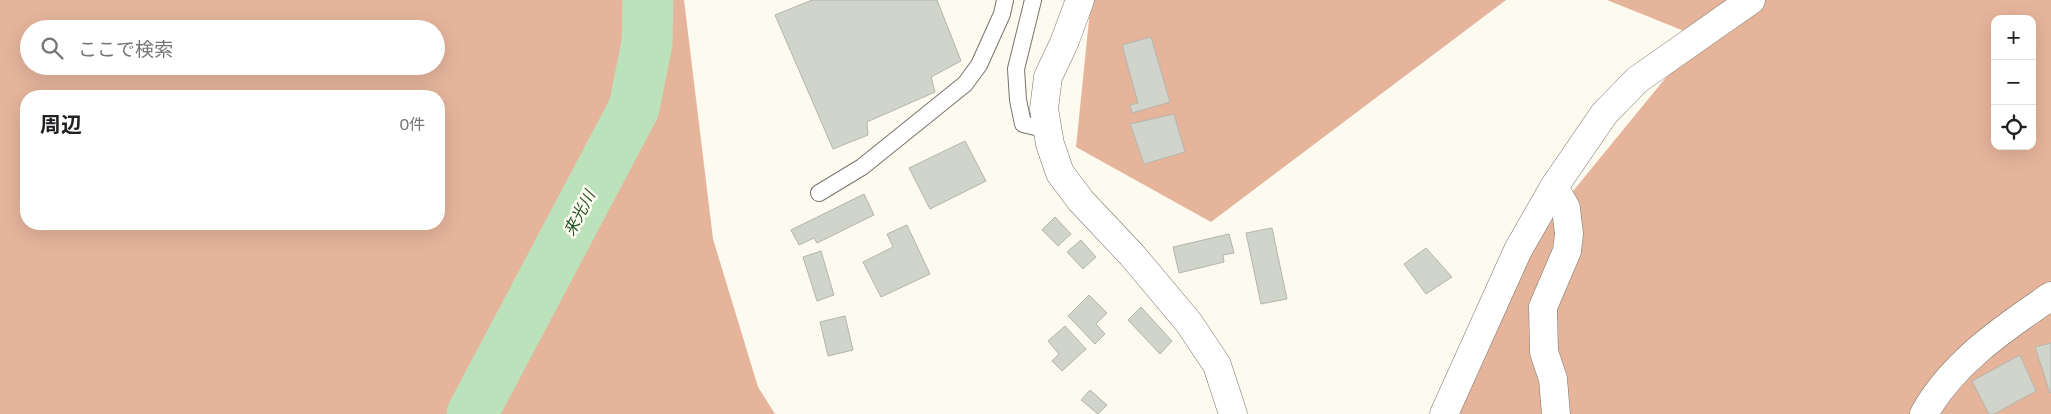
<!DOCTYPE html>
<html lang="ja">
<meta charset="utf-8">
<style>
:root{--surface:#fff;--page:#f2f2f2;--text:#202124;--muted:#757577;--line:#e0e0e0}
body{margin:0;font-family:Lato,"Noto Sans JP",sans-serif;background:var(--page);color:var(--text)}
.controls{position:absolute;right:15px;top:15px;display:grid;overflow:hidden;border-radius:10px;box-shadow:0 5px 20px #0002}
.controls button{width:45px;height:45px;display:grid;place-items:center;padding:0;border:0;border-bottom:1px solid var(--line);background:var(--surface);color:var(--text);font:25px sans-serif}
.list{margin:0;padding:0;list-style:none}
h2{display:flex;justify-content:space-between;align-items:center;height:65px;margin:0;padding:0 20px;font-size:21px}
h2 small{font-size:16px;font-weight:400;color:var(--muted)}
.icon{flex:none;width:28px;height:28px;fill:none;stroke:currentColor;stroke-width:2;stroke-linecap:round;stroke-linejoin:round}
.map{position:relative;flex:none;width:2051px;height:414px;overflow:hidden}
.search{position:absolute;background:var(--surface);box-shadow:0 5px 20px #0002;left:20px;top:20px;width:425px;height:55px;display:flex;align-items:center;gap:12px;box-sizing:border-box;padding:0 18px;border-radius:28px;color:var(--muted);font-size:19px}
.panel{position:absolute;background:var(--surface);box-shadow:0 5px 20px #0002;left:20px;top:90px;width:425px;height:140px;border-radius:20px}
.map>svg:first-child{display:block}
</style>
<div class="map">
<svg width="2051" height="414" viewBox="0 0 2051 414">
<rect width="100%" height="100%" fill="#fdfaf0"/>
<path fill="#e5b49b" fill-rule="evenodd" d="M0 0H684L713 239 758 387 775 414H0ZM29 29H436V66H29ZM439 96V224H26V96Z
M1091 0H1506L1211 222 1076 147Z
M1607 0H2051V414H1458L1511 267 1699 37ZM1995 19H2032V146H1995Z"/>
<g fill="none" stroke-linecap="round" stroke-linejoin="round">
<path stroke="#bbe2bb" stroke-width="51" d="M472 414 634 108 647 43 648 0"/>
</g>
<path fill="#d1d4cb" stroke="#b3b6ad" d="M812 0H937L961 61 931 77 935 92 867 122 868 135 833 149 775 15Z
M1151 37 1170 102 1132 113 1130 105 1138 103 1122 45Z
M1174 114 1185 152 1144 164 1130 124Z
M965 141 986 181 930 209 909 168Z
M864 194 874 215 817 243 814 238 799 245 791 230Z
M1055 217 1071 234 1058 246 1042 230Z
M907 225 930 274 881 297 863 262 893 247 887 234Z
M1272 228 1287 299 1261 304 1246 233Z
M1229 234 1234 253 1223 255 1224 262 1179 273 1173 247Z
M1081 240 1096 257 1083 269 1067 252Z
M1426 248 1452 277 1426 294 1404 264Z
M821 251 834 295 817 301 803 257Z
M1089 295 1107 313 1096 324 1105 334 1095 344 1068 316Z
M1141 307 1172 341 1160 354 1128 320Z
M845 316 853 350 828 356 820 322Z
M1065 326 1086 349 1062 371 1052 361 1059 354 1048 341Z
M2051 343V392L2050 393 2035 347Z
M2020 355 2036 391 1994 414H1989L1972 381Z
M1090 390 1107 405 1098 414 1081 400Z"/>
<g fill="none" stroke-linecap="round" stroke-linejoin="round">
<g stroke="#76746b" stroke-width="18">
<path id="lane" d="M1033 0 1016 69 1018 100 1023 124 1048 130
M819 193 862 167 965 84 979 65 1002 14 1005 0"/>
</g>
<g stroke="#76746b" stroke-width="29">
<path id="street" d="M1080 0 1064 43 1048 77 1044 109 1050 144 1060 173 1081 201 1132 255 1189 323 1217 365 1233 414
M1554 187 1566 208 1569 234 1567 251 1543 307 1544 352 1553 379 1556 414
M1444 414 1518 250 1554 187 1604 114 1637 80 1751 0
M1924 414C1952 363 2004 328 2051 296"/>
</g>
<use href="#lane" stroke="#fff" stroke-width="16"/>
<use href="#street" stroke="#fff" stroke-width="28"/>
</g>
<g text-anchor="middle" stroke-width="5" stroke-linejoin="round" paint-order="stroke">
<g font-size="16" font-style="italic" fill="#205424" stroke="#fdfaf0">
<text transform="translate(579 213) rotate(-62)" y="6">来光川</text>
</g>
</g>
</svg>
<div class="controls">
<button>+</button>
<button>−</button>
<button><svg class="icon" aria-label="locate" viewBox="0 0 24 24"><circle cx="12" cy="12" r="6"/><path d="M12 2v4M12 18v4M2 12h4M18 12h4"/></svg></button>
</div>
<div class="search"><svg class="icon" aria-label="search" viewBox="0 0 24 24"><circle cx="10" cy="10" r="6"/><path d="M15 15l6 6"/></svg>ここで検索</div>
<section class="panel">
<h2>周辺<small>0件</small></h2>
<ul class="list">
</ul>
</section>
</div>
